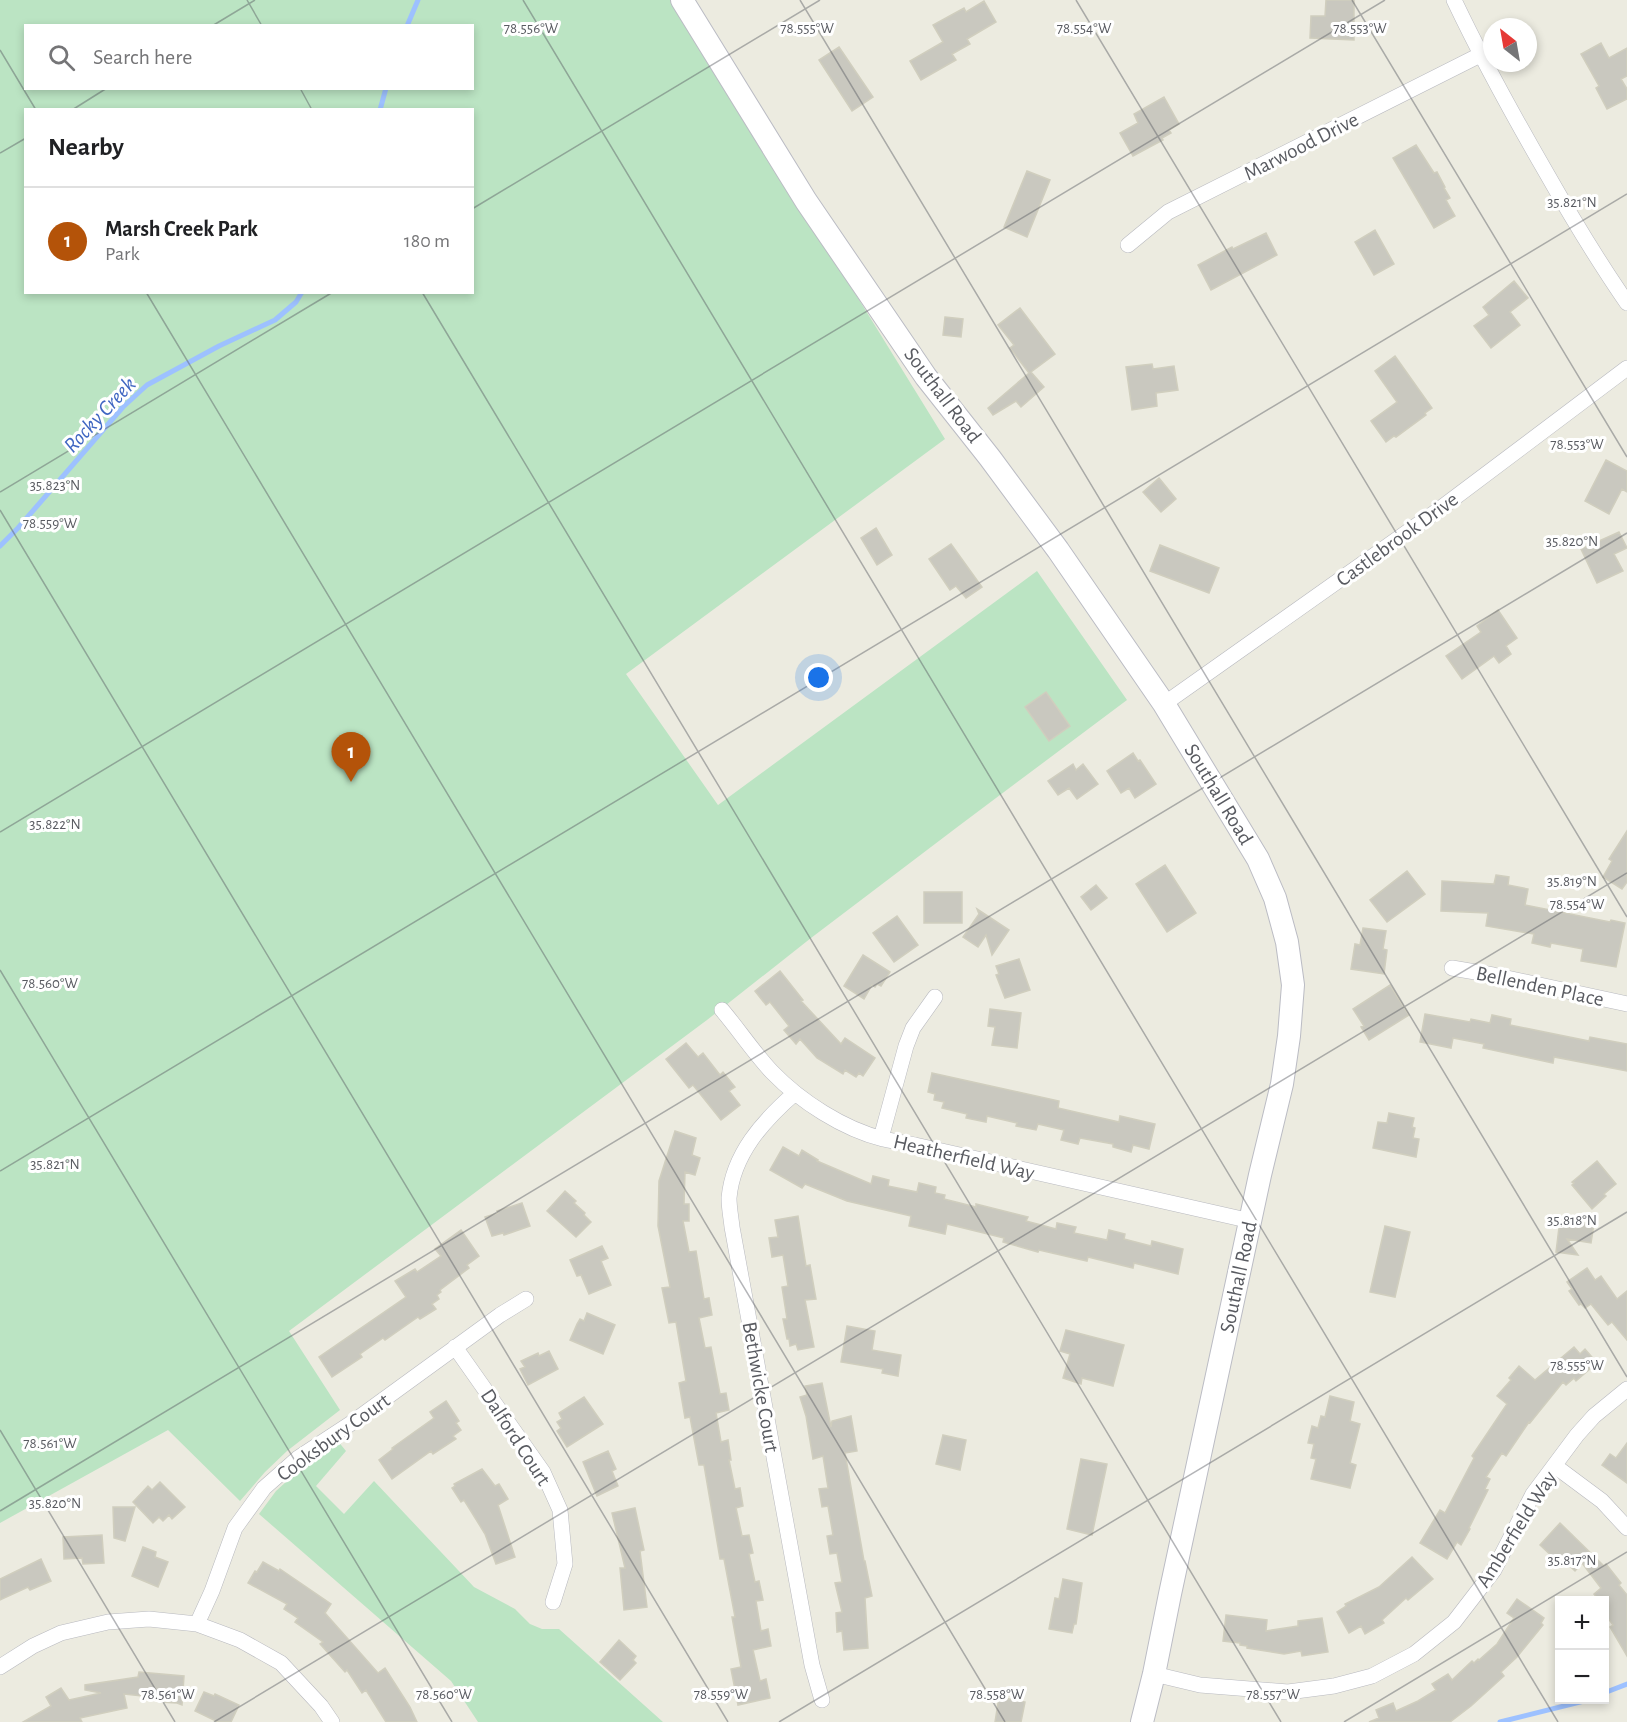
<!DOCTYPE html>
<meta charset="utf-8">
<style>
:root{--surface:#fff;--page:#f2f2f2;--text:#202124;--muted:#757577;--line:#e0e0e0;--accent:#b45309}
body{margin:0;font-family:"Alegreya Sans",sans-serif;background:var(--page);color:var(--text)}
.controls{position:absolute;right:18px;bottom:18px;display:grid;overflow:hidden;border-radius:0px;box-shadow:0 3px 9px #0003}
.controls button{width:54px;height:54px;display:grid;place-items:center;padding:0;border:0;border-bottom:2px solid var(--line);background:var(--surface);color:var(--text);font:30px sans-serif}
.compass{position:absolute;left:1483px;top:18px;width:54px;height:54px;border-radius:50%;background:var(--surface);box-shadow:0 3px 9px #0003;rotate:329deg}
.you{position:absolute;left:819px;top:678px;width:21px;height:21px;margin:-15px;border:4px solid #fff;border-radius:50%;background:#1a73e8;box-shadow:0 0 0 9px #1a73e833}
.badge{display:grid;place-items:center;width:39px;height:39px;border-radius:50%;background:var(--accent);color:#fff;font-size:20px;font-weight:700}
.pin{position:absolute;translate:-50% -50px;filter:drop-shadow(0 2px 3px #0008)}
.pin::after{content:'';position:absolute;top:32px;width:21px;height:18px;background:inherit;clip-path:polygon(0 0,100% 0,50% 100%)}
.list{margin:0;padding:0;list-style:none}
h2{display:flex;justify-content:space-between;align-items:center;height:78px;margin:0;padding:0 24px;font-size:26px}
h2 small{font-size:20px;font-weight:400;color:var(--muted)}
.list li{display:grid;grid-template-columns:39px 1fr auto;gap:18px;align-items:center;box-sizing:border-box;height:108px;padding:0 24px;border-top:2px solid var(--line)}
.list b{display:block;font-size:22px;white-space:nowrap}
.list p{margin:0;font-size:20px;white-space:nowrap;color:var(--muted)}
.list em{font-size:20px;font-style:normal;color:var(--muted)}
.icon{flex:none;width:33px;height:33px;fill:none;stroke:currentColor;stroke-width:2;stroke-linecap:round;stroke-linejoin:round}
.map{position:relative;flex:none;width:1627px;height:1722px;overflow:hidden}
.search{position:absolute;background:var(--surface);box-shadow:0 3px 9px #0003;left:24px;top:24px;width:450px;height:66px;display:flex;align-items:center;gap:15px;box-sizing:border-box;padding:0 21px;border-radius:0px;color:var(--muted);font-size:22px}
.panel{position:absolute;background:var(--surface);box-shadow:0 3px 9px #0003;left:24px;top:108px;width:450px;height:186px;border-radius:0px}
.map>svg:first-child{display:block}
</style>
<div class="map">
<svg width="1627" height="1722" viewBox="0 0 1627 1722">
<rect width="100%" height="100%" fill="#ecebe0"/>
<path fill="#bbe4c3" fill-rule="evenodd" d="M0 0H674L945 439 626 674 718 805 1037 571 1127 700 960 825 811 938 707 1020 289 1331 340 1410 287 1451 265 1472 240 1501 168 1430 0 1523ZM26 26H472V88H26ZM26 110H472V292H26Z
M337 1440 346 1451 316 1486 344 1514 374 1481 474 1587 515 1609 530 1624 542 1629H559L663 1722H478L451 1681 259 1514 276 1491 298 1471Z"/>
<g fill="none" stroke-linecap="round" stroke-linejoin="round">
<path stroke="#9dc1ff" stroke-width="5" d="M407 26 418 0
M380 110 386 88
M0 546 18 528 123 407 147 385 219 346 275 320 296 302 302 292
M1604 1693 1627 1684
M1500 1722 1588 1700"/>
</g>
<path fill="#c9c8bf" stroke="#d0cebe" stroke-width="1.5" d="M1326 0H1354V40L1310 38 1311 16H1325Z
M984 1 996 22 967 39 970 44 952 54 956 60 921 80 910 61 943 42 933 25 964 8 966 12Z
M1601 43 1609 58 1627 48V76L1621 79 1627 89V99L1607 109 1596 88 1599 86 1581 54Z
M839 47 873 97 852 111 819 60Z
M1164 97 1179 124 1169 130 1171 133 1162 138 1163 140 1133 156 1120 133 1138 123 1134 114Z
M1416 145 1434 173 1437 172 1445 187 1444 188 1450 198 1446 200 1455 216 1434 228 1393 158Z
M1027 171 1050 180 1027 237 1004 227Z
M1375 230 1394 264 1374 275 1355 242Z
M1266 233 1277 255 1211 290 1198 265 1232 247 1233 249Z
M1514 281 1528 298 1510 312 1520 325 1491 348 1474 326 1489 315 1483 307Z
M1020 308 1055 354 1031 372 1044 387 1021 407 1016 401 993 415 988 408 1029 373 1010 348 1014 345 998 325Z
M945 317 963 319 961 337 943 335Z
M1395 356 1432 408 1425 413 1426 415 1396 437 1394 436 1386 442 1371 421 1397 402 1375 371Z
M1152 364 1153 369 1174 366 1178 390 1156 393 1157 406 1132 410 1126 367Z
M1606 460 1627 471V492L1622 489 1609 514 1585 501Z
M1159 478 1176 499 1161 512 1143 492Z
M876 528 892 555 877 565 861 538Z
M1619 532 1627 548 1614 554 1623 571 1597 583 1581 549Z
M951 544 982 587 966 598 956 586 950 590 929 559Z
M1160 545 1219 568 1209 593 1150 571Z
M1498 610 1517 638 1506 646 1511 654 1499 663 1494 656 1462 679 1446 656 1481 632 1477 626Z
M1046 692 1070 726 1049 741 1025 707Z
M1133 753 1138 761 1140 760 1156 784 1135 798 1129 788 1121 793 1107 771Z
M1073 764 1076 770 1083 764 1098 784 1077 799 1069 788 1058 795 1048 781Z
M1627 831V882L1622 889 1603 877 1612 861 1609 859Z
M1165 865 1196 913 1167 932 1136 884Z
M1407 871 1425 894 1387 922 1370 900Z
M1496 875 1509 877 1508 885 1528 889 1525 905 1610 922 1611 920 1625 923 1616 967 1581 961 1583 949 1551 943 1550 947 1532 943 1534 934 1486 926 1488 913 1441 911 1442 881 1494 884Z
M1096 885 1107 898 1091 910 1081 897Z
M924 892H962V923H924Z
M977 909 1009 930 992 955 986 935 978 947 963 937 979 914Z
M897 916 918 945 894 962 873 933Z
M1363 928 1386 931 1383 949 1387 950 1384 974 1351 969 1355 944 1360 945Z
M863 955 890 972 881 986 877 984 875 987 872 985 864 999 844 986Z
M1019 959 1030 990 1005 998 996 975 999 974 996 966Z
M780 971 803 1000 801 1001 841 1044 845 1038 875 1058 863 1076 859 1073 856 1077 845 1070 843 1074 817 1058 800 1039 796 1044 784 1030 789 1026 770 1002 766 1005 755 991Z
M1390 985 1409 1015 1369 1040 1361 1027 1364 1026 1353 1009Z
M990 1009 1021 1013 1017 1048 992 1045 995 1027 988 1026Z
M1425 1014 1470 1022 1471 1019 1490 1023 1492 1015 1511 1019 1510 1025 1589 1041 1590 1037 1627 1044V1071L1554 1057 1553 1063 1483 1048 1484 1044 1453 1038 1451 1048 1420 1042Z
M686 1043 698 1057 703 1053 720 1075 723 1072 735 1087 729 1091 740 1105 721 1120 693 1085 689 1088 666 1059Z
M932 1073 1059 1101 1058 1108 1119 1122 1120 1116 1155 1124 1149 1149 1133 1145 1131 1152 1113 1147V1144L1080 1138 1078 1144 1061 1140 1064 1130 1038 1124 1036 1130 1016 1126 1017 1123 987 1116 986 1122 966 1118 967 1114 942 1108 944 1102 934 1100 935 1094 928 1092Z
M1389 1113 1414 1118 1412 1127 1415 1128 1413 1138 1419 1139 1416 1157 1373 1148 1378 1122 1387 1123Z
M675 1131 696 1138 692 1155 700 1158 695 1175 685 1172 684 1204H689V1221H683L689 1252 696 1251 704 1299 709 1298 712 1315 699 1318 705 1348 711 1347 720 1394 726 1393 729 1410 716 1413 721 1442 728 1440 731 1460H729L735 1489 740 1488 743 1506 736 1508 742 1536 749 1535 753 1553 749 1554 755 1582 759 1581 763 1600 756 1601 761 1631 768 1629 771 1646 753 1650 760 1681 766 1679 770 1698 738 1705 731 1669 741 1667 732 1617H735L724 1559H720L704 1465H699L690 1417 685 1418 679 1383 686 1381 676 1322 669 1323 662 1288 670 1287 658 1226 659 1181Z
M783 1147 799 1156 802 1150 818 1160 817 1161 871 1184 873 1176 889 1180 888 1186 917 1192 919 1183 936 1187 935 1193 945 1195 944 1199 976 1207V1204L1028 1217 1026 1221 1056 1229 1057 1223 1076 1227 1074 1233 1107 1240 1109 1230 1125 1234 1124 1239 1151 1246 1152 1241 1183 1249 1178 1274 1134 1263 1133 1268 1088 1257 1087 1261 1039 1250 1038 1252 1003 1242 1004 1238 947 1224 945 1234 909 1226 911 1216 847 1201 805 1184 802 1188 770 1170Z
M1597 1161 1616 1184 1604 1194 1606 1196 1592 1209 1572 1185 1574 1183 1572 1182Z
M565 1191 576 1201 574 1203 585 1213 584 1215 591 1222 576 1237 547 1211Z
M522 1203 530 1226 504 1235 503 1233 492 1236 485 1217 498 1213 497 1211Z
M798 1216 806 1266 810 1265 816 1299 805 1300 814 1347 798 1350 796 1344 790 1346 789 1339H787L783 1319H787L782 1287 788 1286 783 1255 772 1257 769 1238 778 1237 775 1220Z
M1560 1219 1594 1224 1591 1243 1567 1239 1578 1255 1556 1252Z
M1385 1226 1410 1232 1395 1297 1370 1292Z
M461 1230 479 1256 467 1265 469 1268 440 1290 441 1292 437 1295 439 1299 432 1304 436 1309 420 1319 418 1317 385 1340 383 1338 360 1354 362 1357 332 1377 319 1357 406 1297 395 1281 415 1269 417 1272 441 1256 435 1249Z
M602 1246 608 1258 601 1261 611 1285 589 1294 581 1275 577 1276 570 1260Z
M1587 1268 1595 1280 1601 1276 1617 1299 1627 1291V1340L1612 1322 1608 1325 1591 1304 1585 1308 1581 1304 1579 1305 1569 1291 1572 1289 1567 1282Z
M587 1313 615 1325 603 1354 570 1340 577 1324 580 1319 584 1321Z
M847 1326 875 1331 872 1350 901 1355 898 1376 882 1373 883 1369 841 1362Z
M1066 1330 1124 1345 1113 1386 1082 1378 1081 1384 1063 1378 1070 1354 1060 1351Z
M1574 1347 1580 1354 1585 1349 1597 1363 1576 1381 1574 1378 1566 1385 1563 1382 1530 1423 1529 1422 1506 1456 1502 1453 1486 1477 1490 1479 1485 1489 1488 1490 1469 1528 1470 1529 1461 1545 1457 1542 1447 1559 1420 1543 1440 1510 1445 1513 1474 1458 1472 1456 1507 1404 1497 1396 1511 1380 1509 1378 1519 1366 1535 1380Z
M549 1351 558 1369 528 1385 520 1369 525 1367 521 1361 538 1353 539 1356Z
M822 1383 831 1427 832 1421 851 1416 857 1451 845 1453 864 1561H865L872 1596 865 1598 868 1648 844 1650 842 1631 837 1632 836 1613 842 1612 835 1583 842 1582 837 1553 830 1554 827 1536 833 1535 828 1506 822 1507 819 1489 828 1488 823 1456 813 1459 806 1416 800 1397 807 1395 805 1386Z
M1330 1396 1354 1402 1350 1421 1360 1424 1350 1463 1356 1465 1350 1488 1311 1479 1316 1459 1311 1458 1314 1444 1308 1443 1312 1426 1318 1428 1321 1416 1325 1417Z
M584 1397 603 1424 567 1447 557 1431 561 1428 557 1422 562 1419 559 1413Z
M446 1401 459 1421 456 1423 461 1430 453 1436 456 1439 433 1454 431 1451 392 1479 379 1460 393 1449 392 1448 434 1418 430 1412Z
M943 1435 966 1440 960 1470 936 1464Z
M1627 1443V1483L1602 1465 1610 1454 1616 1458Z
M608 1451 616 1469 612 1471 618 1486 597 1496 583 1462Z
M1081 1459 1107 1464 1092 1535 1067 1529Z
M482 1469 495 1486 499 1484 508 1499 498 1505 515 1557 496 1564 485 1534 464 1500 461 1502 452 1488 455 1486 454 1484Z
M160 1482 185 1507 172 1519 169 1515 163 1521 159 1517 153 1523 133 1502 148 1486 152 1490Z
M113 1507H135L125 1541 114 1538Z
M635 1508 644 1550 640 1551 647 1607 624 1610 620 1568H625L612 1513Z
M1560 1523 1604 1566 1606 1564 1621 1583 1619 1585 1627 1595V1656L1610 1627 1613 1625 1605 1614V1600H1599L1594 1594 1601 1588 1582 1563 1575 1571 1562 1559 1559 1563 1540 1545Z
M102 1535 104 1563 83 1564 82 1558 64 1559 63 1537Z
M143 1547 156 1552 155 1557 168 1562 158 1587 132 1576Z
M1412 1557 1433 1579 1408 1600 1406 1598 1382 1620 1384 1623 1365 1634 1361 1626 1349 1633 1337 1612 1346 1606 1345 1604 1379 1587Z
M41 1559 51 1581 30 1590 28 1587 0 1600V1579Z
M263 1562 279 1571 280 1569 331 1604 325 1613 378 1673 385 1668 410 1707 417 1722H386L366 1690 362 1693 347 1670 345 1672 320 1644 323 1642 295 1622 298 1618 284 1609 287 1604 248 1583 255 1571 257 1572Z
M1063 1579 1082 1583 1076 1624H1074L1072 1633 1049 1629 1055 1598 1059 1599Z
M1517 1599 1544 1618 1541 1623 1543 1625 1517 1657 1501 1672 1504 1676 1471 1706 1450 1722H1369L1379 1718 1376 1710 1393 1703 1396 1711 1418 1701 1436 1690 1432 1684 1448 1674 1452 1680 1472 1661 1474 1663 1478 1659 1479 1660 1497 1644 1514 1618 1507 1613Z
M1226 1615 1267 1620 1266 1631 1298 1626V1621L1322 1618 1328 1652 1302 1656 1301 1651 1284 1654 1247 1648V1646L1240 1645V1643L1223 1641Z
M619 1640 636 1656 633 1660 636 1663 620 1680 600 1662Z
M139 1672 184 1676 182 1705 177 1703 160 1702 161 1698 124 1694 127 1708 80 1718 82 1722H23L51 1706 46 1697 61 1688 69 1700 101 1693 85 1690V1685L138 1677Z
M204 1692 214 1696 215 1694 239 1705 231 1722H218L195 1711Z
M999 1697 1025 1702 1021 1722H995Z"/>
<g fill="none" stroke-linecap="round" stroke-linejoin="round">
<g stroke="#b8b9bf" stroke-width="16">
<path id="street" d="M1454 0C1482 59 1514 117 1547 174 1572 218 1598 261 1627 303
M1128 245 1168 212 1480 55
M1164 704 1437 511 1627 368
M1452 968 1493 975 1627 1004
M722 1010C739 1030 754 1053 772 1072 800 1101 843 1129 883 1139 893 1141 904 1143 915 1145L1251 1221
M795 1093C763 1121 733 1154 729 1198 729 1208 731 1217 732 1227L812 1665 822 1700
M881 1138 906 1046 913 1028 935 997
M455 1347 543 1472 560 1510 565 1564 553 1602
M1555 1466 1602 1501 1627 1528
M197 1624 212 1591 235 1528 264 1488 298 1458 350 1424 500 1315 526 1299
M0 1667 33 1646 61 1633 108 1622 149 1619 197 1624 240 1640 281 1663 321 1706 332 1722
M1154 1674 1200 1685 1288 1692 1334 1686 1372 1676 1414 1654 1454 1622 1494 1570 1533 1494 1577 1435 1594 1416 1627 1389"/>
</g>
<g stroke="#bbbcc4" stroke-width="24">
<path id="secondary" d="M682 0 806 201 926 377 990 458 1058 550 1164 704 1258 859 1275 898 1287 942 1293 985 1289 1036 1282 1084 1260 1175 1170 1594 1154 1674 1142 1722"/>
</g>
<use href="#street" stroke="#fff" stroke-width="15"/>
<use href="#secondary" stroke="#fff" stroke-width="22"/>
</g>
<path fill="none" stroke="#595b61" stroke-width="1.5" stroke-opacity="0.45" d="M247 0 262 26M523 0 1558 1722M800 0 1627 1377M1076 0 1627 917M1352 0 1627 457M212 26 255 0M0 50 36 110M300 88 312 110M72 110 107 88M0 153 26 138M472 209 820 0M146 292 1005 1722M422 292 1281 1722M0 492 333 292M0 510 728 1722M0 832 1385 0M0 970 452 1722M0 1171 1627 194M0 1430 175 1722M0 1511 1627 533M214 1722 1627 873M779 1722 1627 1212M1344 1722 1627 1552"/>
<g text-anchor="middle" stroke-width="6" stroke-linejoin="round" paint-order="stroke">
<g font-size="21" fill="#595b61" stroke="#fff">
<text transform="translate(1301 146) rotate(-27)" y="7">Marwood Drive</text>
<text transform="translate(943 395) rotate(53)" y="7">Southall Road</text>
<text transform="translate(1397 539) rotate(-36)" y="7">Castlebrook Drive</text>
<text transform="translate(1219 794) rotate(59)" y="7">Southall Road</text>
<text transform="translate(1540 986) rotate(12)" y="7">Bellenden Place</text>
<text transform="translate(964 1157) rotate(13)" y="7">Heatherfield Way</text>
<text transform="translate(1238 1277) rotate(-78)" y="7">Southall Road</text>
<text transform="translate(761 1387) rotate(80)" y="7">Bethwicke Court</text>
<text transform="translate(333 1437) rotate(-36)" y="7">Cooksbury Court</text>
<text transform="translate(516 1437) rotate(57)" y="7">Dalford Court</text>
<text transform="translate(1516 1529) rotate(-58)" y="7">Amberfield Way</text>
</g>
<g font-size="22" font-style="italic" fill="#4067c2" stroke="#fff">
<text transform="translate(99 414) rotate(-47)" y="8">Rocky Creek</text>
</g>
</g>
<g font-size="15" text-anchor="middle" fill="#595b61" stroke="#fff" stroke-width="6" stroke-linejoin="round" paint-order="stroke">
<text x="531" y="33">78.556°W</text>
<text x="807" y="33">78.555°W</text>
<text x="1360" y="33">78.553°W</text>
<text x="1084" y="33">78.554°W</text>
<text x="1572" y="207">35.821°N</text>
<text x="1577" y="449">78.553°W</text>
<text x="55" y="490">35.823°N</text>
<text x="50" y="528">78.559°W</text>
<text x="1572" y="546">35.820°N</text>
<text x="55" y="829">35.822°N</text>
<text x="1572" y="886">35.819°N</text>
<text x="1577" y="909">78.554°W</text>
<text x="50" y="988">78.560°W</text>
<text x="55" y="1169">35.821°N</text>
<text x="1572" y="1225">35.818°N</text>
<text x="1577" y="1370">78.555°W</text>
<text x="50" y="1448">78.561°W</text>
<text x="55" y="1508">35.820°N</text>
<text x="1572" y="1565">35.817°N</text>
<text x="168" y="1699">78.561°W</text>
<text x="444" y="1699">78.560°W</text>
<text x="721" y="1699">78.559°W</text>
<text x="997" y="1699">78.558°W</text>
<text x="1273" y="1699">78.557°W</text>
</g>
</svg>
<div class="controls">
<button>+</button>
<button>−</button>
</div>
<svg class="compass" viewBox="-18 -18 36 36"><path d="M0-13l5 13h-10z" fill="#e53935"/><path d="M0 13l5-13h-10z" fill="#757577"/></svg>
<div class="you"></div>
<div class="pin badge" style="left:351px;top:782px">1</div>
<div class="search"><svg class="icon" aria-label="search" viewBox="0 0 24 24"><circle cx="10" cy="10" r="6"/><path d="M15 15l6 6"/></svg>Search here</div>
<section class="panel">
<h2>Nearby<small></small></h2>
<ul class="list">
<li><span class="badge">1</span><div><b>Marsh Creek Park</b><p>Park</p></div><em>180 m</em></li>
</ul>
</section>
</div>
